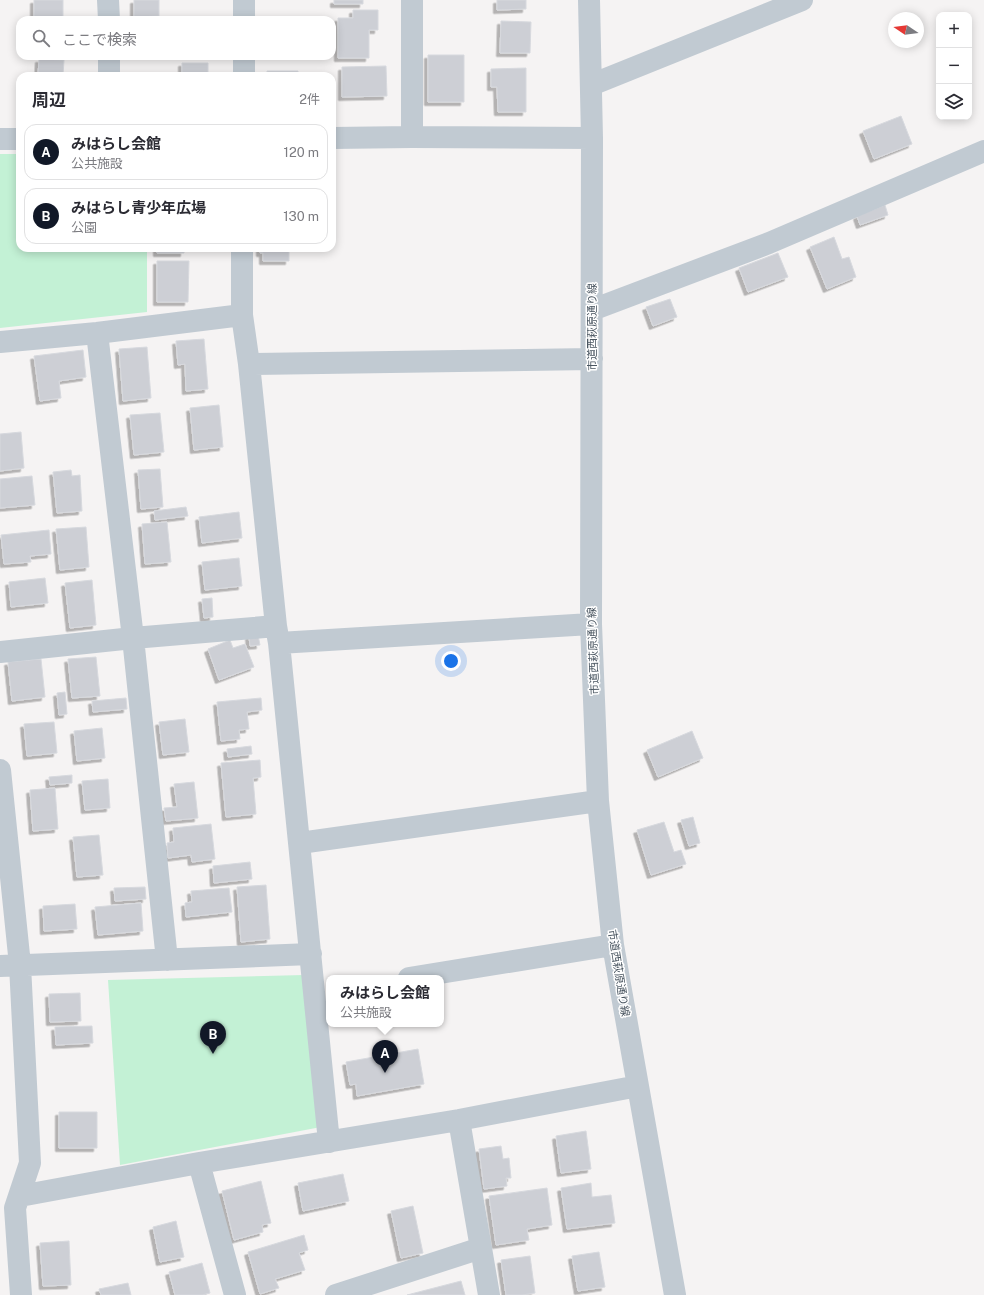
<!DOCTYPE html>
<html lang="ja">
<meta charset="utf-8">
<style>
:root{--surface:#fff;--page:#f2f2f3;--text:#2b2b33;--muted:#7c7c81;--line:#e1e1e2;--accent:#111827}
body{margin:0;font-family:"Public Sans","Noto Sans JP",sans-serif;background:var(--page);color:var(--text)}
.controls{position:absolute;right:12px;top:12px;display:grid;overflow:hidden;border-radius:8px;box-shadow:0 2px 10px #0003}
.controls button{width:36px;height:36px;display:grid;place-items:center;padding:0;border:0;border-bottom:1px solid var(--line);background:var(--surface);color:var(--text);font:20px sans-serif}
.compass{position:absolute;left:888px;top:12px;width:36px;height:36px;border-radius:50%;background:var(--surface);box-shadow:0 2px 10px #0003;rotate:283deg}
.you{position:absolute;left:451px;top:661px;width:14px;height:14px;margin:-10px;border:3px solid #fff;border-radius:50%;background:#1a73e8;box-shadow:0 0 0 6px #1a73e833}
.badge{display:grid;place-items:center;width:26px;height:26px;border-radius:50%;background:var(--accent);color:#fff;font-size:13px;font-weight:700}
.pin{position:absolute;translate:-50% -33px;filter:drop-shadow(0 1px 2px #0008)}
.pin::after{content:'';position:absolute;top:21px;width:14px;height:12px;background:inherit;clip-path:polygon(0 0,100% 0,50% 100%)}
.popup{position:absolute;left:326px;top:975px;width:118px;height:52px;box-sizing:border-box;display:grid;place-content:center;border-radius:8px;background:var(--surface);filter:drop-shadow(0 1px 3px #0005);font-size:13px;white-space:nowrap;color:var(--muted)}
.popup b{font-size:15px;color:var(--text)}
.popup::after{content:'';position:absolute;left:50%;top:100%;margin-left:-8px;border:8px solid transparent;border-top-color:var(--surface)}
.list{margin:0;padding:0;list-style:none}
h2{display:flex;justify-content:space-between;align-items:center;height:52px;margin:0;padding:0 16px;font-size:17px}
h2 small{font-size:13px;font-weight:400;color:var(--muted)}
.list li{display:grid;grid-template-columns:26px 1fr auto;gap:12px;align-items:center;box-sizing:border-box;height:56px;margin:0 8px 8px;padding:0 8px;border:1px solid var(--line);border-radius:12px}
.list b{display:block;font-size:15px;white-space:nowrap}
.list p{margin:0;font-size:13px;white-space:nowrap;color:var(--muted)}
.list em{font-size:13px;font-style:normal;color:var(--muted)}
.icon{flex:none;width:22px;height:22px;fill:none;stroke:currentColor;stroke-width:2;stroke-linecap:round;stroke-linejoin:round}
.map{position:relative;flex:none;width:984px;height:1295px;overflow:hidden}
.search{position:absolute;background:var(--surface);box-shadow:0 2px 10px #0003;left:16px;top:16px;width:320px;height:44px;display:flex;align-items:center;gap:10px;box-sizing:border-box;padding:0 14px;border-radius:12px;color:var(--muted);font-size:15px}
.panel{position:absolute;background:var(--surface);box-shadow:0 2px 10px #0003;left:16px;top:72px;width:320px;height:180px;border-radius:12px}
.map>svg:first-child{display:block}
</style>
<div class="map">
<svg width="984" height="1295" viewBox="0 0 984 1295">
<defs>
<filter id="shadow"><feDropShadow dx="-3.5" dy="3.5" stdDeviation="0" flood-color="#0004"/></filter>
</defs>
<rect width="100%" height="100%" fill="#f5f3f3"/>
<path fill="#c3f1d5" d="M0 154H20V248H147V312L0 328Z
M304 975 321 1127 120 1165 108 980Z"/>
<path fill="#cdcfd5" stroke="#d7d9de" filter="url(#shadow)" d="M34 0H63V20H34Z
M134 0H159V16L134 17Z
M334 0H363V4H334Z
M497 0H526V9L497 10Z
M353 10H378V30H369V58H338V18H353Z
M501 21 531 22 530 53H500Z
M428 55H464V102H428Z
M39 59 64 60 63 76H38Z
M182 63H208V76H182Z
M386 66 387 96 342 97V67Z
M526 68V112H498L497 87H491V69Z
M267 71H298V76H267Z
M901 116 912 144 874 159 863 131Z
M885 205 888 215 860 225 857 216Z
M834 237 842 259 849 257 856 277 827 289 810 247Z
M157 248H184V253H157Z
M260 248H289V261H263V253H260Z
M778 253 788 277 748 292 739 268Z
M157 261H189L188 302H157Z
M670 299 677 317 653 326 646 307Z
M204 339 208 389 186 391 185 364 178 365 176 341Z
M147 347 151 398 123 401 119 349Z
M83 350 86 377 59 381 61 398 40 401 34 356Z
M219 405 223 447 194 450 190 408Z
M160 413 164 452 134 455 130 415Z
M21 432 24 468 0 471V434Z
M160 469 163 507 141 509 138 470Z
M71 470 72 476 80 475 82 511 57 513 53 472Z
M32 476 35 505 0 508V479Z
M186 507 188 516 155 520 154 511Z
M239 512 242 538 202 543 199 517Z
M167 522 171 562 145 564 142 524Z
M86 527 89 567 60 570 56 529Z
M49 530 51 554 30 556 31 562 4 564 1 535Z
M239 558 242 586 205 590 202 562Z
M45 578 48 603 11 607 9 582Z
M92 580 96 625 70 628 65 583Z
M212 598 213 617 204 618 202 599Z
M258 635 260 645 250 646 249 636Z
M230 640 233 648 245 644 254 667 219 680 208 649Z
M96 657 100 696 72 698 68 659Z
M41 659 45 697 12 701 8 662Z
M65 692 67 714 59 715 57 693Z
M126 698 127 709 93 712 92 701Z
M261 698 262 710 247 712 249 729 239 730 240 739 221 741 217 702Z
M185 719 189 752 163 755 159 722Z
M54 722 57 753 27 756 24 724Z
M102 728 105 758 77 761 74 731Z
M692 731 703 758 658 777 647 750Z
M251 746 252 754 228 757 227 749Z
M260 760 261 777 253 778 256 814 226 817 221 763Z
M72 775V783L50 785 49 777Z
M108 779 110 808 85 810 82 781Z
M194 782 198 818 166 821 164 808 177 807 174 784Z
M55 788 58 829 33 831 30 790Z
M693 817 700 843 689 846 681 820Z
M664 822 674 852 681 850 686 864 651 875 637 830Z
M211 824 215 859 192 862 191 855 168 858 167 843 174 842 173 828Z
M99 835 103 875 77 877 73 837Z
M250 862 252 879 214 883 213 866Z
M266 885 270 939 241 942 237 887Z
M145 887 146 899 115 901 114 888Z
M229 888 232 912 186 917 185 903 192 902 191 891Z
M141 903 143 931 98 935 95 907Z
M75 904 77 929 44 931 43 906Z
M80 993 81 1021 50 1022 49 994Z
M92 1026 93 1043 56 1045 55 1027Z
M418 1049 424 1084 357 1096 356 1084 350 1085 346 1062Z
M59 1112H97V1148H59Z
M586 1131 591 1169 561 1173 556 1136Z
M501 1146 503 1159 509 1158 511 1178H506L507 1186 484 1189 479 1149Z
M343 1174 349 1201 303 1211 298 1183Z
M261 1181 271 1223 262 1225 263 1232 234 1240 222 1191Z
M591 1183 592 1197 611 1195 615 1223 567 1229 561 1188Z
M547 1188 552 1225 527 1229 529 1240 496 1245 489 1196Z
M413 1206 423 1253 401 1258 391 1211Z
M176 1221 184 1257 160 1262 153 1227Z
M304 1235 308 1250 299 1253 305 1270 275 1279 279 1288 260 1294 248 1252Z
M69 1241 71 1285 43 1286 40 1243Z
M599 1252 605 1287 578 1291 572 1256Z
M530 1256 535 1293 522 1295H506L501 1260Z
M202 1263 210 1293 202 1295H175L169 1272Z
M461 1281 465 1295H407Z
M128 1283 131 1295H101L99 1289Z"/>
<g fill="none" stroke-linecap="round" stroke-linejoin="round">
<path stroke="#c1cad2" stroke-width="22" d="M108 0 109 20
M412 0V137
M589 0 592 138 591 624 598 801 613 945 675 1295
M244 20V0
M109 56V76
M244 76V56
M591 85 802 0
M332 138 412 137 592 138
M0 139H20
M242 248V315L249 364 276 626 279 643 329 1142
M592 310 769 243 984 151
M97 333 133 638 167 960
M0 342 97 333 242 315
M249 364 592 359
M279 643 591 624
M0 652 133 638 276 626
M0 770 20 965 30 1163 15 1208 21 1295
M300 843 598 801
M0 966 311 954
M409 978 613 945
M459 1120 489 1295
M199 1163 235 1295
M20 1196 199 1163 459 1120 638 1086
M336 1295 481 1248"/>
</g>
<g text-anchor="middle" stroke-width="3" stroke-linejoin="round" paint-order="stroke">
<g font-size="11" fill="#4a5661" stroke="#fff">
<text transform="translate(592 327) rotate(-90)" y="4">市道西萩原通り線</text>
<text transform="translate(593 651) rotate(-92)" y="4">市道西萩原通り線</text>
<text transform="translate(619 973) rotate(81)" y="4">市道西萩原通り線</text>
</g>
</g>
</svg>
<div class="controls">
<button>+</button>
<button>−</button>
<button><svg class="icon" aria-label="layers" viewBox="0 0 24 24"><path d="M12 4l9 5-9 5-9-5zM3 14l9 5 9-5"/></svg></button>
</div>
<svg class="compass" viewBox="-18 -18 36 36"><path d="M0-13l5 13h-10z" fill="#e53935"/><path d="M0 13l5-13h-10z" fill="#7c7c81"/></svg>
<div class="you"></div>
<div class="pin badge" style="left:385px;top:1073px">A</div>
<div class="popup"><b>みはらし会館</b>公共施設</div>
<div class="pin badge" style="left:213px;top:1054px">B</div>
<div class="search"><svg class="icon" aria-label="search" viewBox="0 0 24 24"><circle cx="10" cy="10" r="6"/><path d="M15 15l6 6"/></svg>ここで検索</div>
<section class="panel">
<h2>周辺<small>2件</small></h2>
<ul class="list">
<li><span class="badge">A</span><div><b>みはらし会館</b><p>公共施設</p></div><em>120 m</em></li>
<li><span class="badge">B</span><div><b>みはらし青少年広場</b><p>公園</p></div><em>130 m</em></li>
</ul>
</section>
</div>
